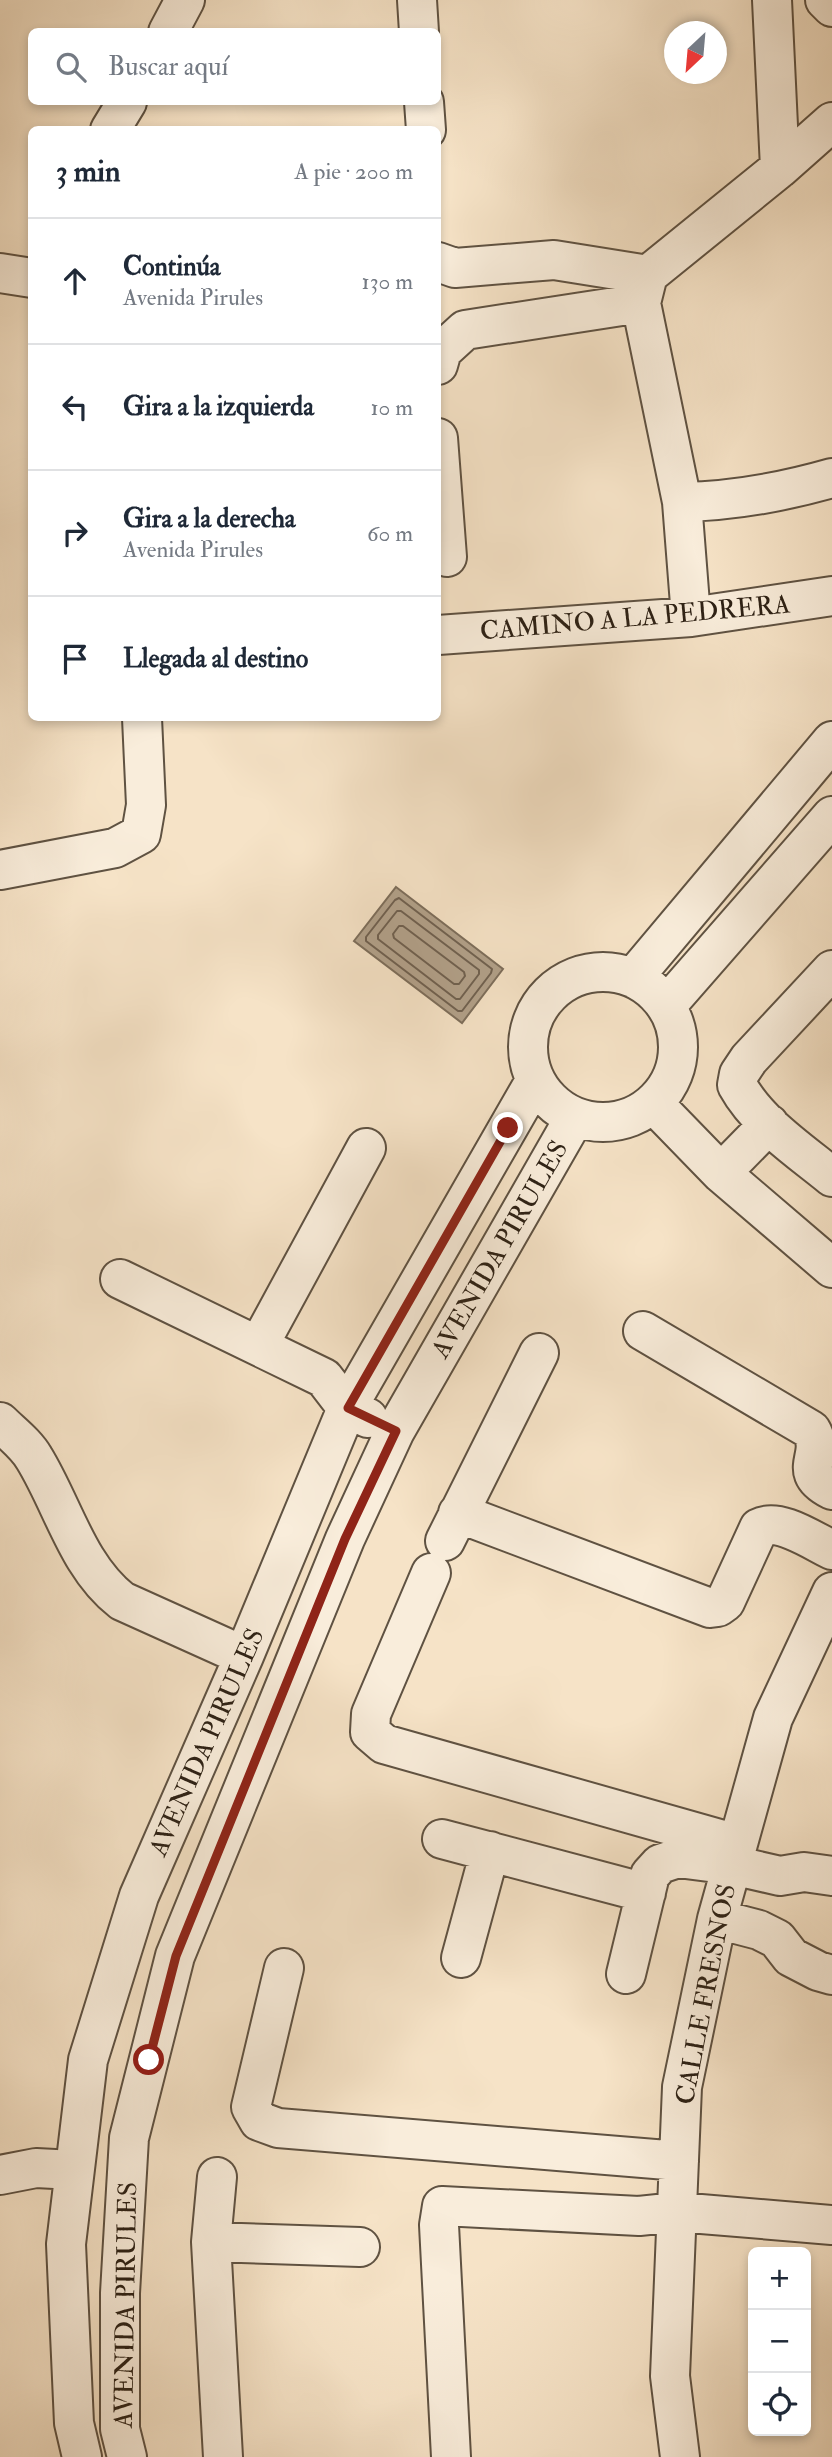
<!DOCTYPE html>
<html lang="es">
<meta charset="utf-8">
<style>
:root{--surface:#fff;--page:#f6f6f7;--text:#1f2937;--muted:#747a83;--line:#e0e1e3}
body{margin:0;font-family:"IM FELL Double Pica",serif;background:var(--page);color:var(--text)}
.controls{position:absolute;right:21px;bottom:21px;display:grid;overflow:hidden;border-radius:10px;box-shadow:0 4px 10px #0003}
.controls button{width:63px;height:63px;display:grid;place-items:center;padding:0;border:0;border-bottom:2px solid var(--line);background:var(--surface);color:var(--text);font:35px sans-serif}
.compass{position:absolute;left:664px;top:21px;width:63px;height:63px;border-radius:50%;background:var(--surface);box-shadow:0 4px 10px #0003;rotate:206deg}
.stop{position:absolute;width:21px;height:21px;margin:-16px;border:5px solid #8f2418;border-radius:50%;background:#fff}
.stop.end{background:#8f2418;border-color:#fff;box-shadow:0 2px 7px #0008}
.list{margin:0;padding:0;list-style:none}
h2{display:flex;justify-content:space-between;align-items:center;height:91px;margin:0;padding:0 28px;font-size:30px}
h2 small{font-size:23px;font-weight:400;color:var(--muted)}
.list li{display:grid;grid-template-columns:46px 1fr auto;gap:21px;align-items:center;box-sizing:border-box;height:126px;padding:0 28px;border-top:2px solid var(--line)}
.list b{display:block;font-size:26px;white-space:nowrap}
.list p{margin:0;font-size:23px;white-space:nowrap;color:var(--muted)}
.list em{font-size:23px;font-style:normal;color:var(--muted)}
.icon{flex:none;width:38px;height:38px;fill:none;stroke:currentColor;stroke-width:2;stroke-linecap:round;stroke-linejoin:round}
.map{position:relative;flex:none;width:832px;height:2457px;overflow:hidden}
.search{position:absolute;background:var(--surface);box-shadow:0 4px 10px #0003;left:28px;top:28px;width:413px;height:77px;display:flex;align-items:center;gap:18px;box-sizing:border-box;padding:0 24px;border-radius:10px;color:var(--muted);font-size:26px}
.panel{position:absolute;background:var(--surface);box-shadow:0 4px 10px #0003;left:28px;top:126px;width:413px;height:595px;border-radius:10px}
.map>svg:first-child{display:block}
</style>
<div class="map">
<svg width="832" height="2457" viewBox="0 0 832 2457">
<rect width="100%" height="100%" fill="#f6e3c7"/>
<filter id="stains"><feTurbulence type="fractalNoise" baseFrequency=".00286" numOctaves="4"/><feColorMatrix values="0 0 0 0 .2 0 0 0 0 .09 0 0 0 0 .02 0 0 0 .5 -.17"/></filter>
<radialGradient id="worn" r=".72"><stop offset=".6" stop-color="#630" stop-opacity="0"/><stop offset="1" stop-color="#630" stop-opacity=".3"/></radialGradient>
<path fill="#b2a18a" stroke="#7d6e5b" stroke-width="2" d="M396 887 503 969 462 1023 354 941Z"/>
<g fill="none" stroke-linecap="round" stroke-linejoin="round">
<path stroke="#706150" stroke-width="2" d="M399 898 492 969 491 973 462 1011H458L366 941V937L395 900Z
M397 911H401L479 970V974L460 999H456L378 939V935Z
M399 926H403L464 972 465 976 459 984H454L394 938 393 934Z"/>
<g stroke="#5f5242" stroke-width="42">
<path id="minor" d="M417 0 419 32
M772 0 780 168
M825 0 832 7
M168 32 185 0
M424 102 426 130
M110 130 127 102
M438 262 455 268 554 260 648 275
M0 273 32 278
M438 365 442 351 465 330 641 303
M438 438 447 557
M682 502C733 501 783 492 832 478
M691 617 682 502 641 303 648 275 780 168 832 122
M438 635 691 617 832 596
M0 870 115 848 141 834 146 805 142 718
M832 970 749 1059 739 1074 737 1085C758 1123 799 1150 832 1177
M528 1047a75 75 0 1 1 150 0a75 75 0 1 1-150 0Z
M633 978 832 741
M666 1006 832 816
M654 1104 721 1173 832 1268
M721 1173 769 1124
M120 1279 324 1378 347 1408 368 1418
M643 1331 811 1430C827 1456 794 1471 832 1490
M259 1345 366 1148
M0 1422C11 1433 26 1444 34 1458 63 1505 77 1566 122 1601L244 1656
M458 1513 710 1608 718 1607 725 1602 759 1528C779 1517 813 1541 832 1550
M445 1541 539 1353
M431 1573 371 1714 370 1732 384 1744 737 1844
M442 1839 646 1893
M717 1919 759 1930 777 1939 791 1957 818 1971 832 1975
M461 1958 490 1851
M284 1968 251 2107 259 2121 278 2128 679 2161
M626 1974 650 1875 660 1864 678 1858 732 1865 780 1876 804 1872 832 1876
M0 2175 36 2168 74 2170
M217 2177 211 2242 223 2457
M211 2242 360 2247
M82 2457 74 2423 66 2244 88 2060 139 1896 244 1656 347 1408 535 1081
M127 2457 120 2429V2293L129 2138 175 1956 345 1539 395 1431 575 1117
M451 2457 439 2225 442 2206 639 2216 677 2212 832 2225
M680 2457 670 2376 682 2087 717 1919 773 1718 832 1592"/>
</g>
<use href="#minor" stroke="#f9eddb" stroke-width="38"/>
</g>
<g fill="none" stroke-linecap="round" stroke-linejoin="round">
<path stroke="#8f2418" stroke-width="9" d="M149 2060 176 1956 345 1539 396 1431 348 1408 508 1128"/>
</g>
<g text-anchor="middle" stroke-width="5" stroke-linejoin="round" paint-order="stroke">
<g font-size="26" fill="#2d2115" stroke="#f9eddb">
<text transform="translate(635 617) rotate(-5)" y="9">CAMINO A LA PEDRERA</text>
<text transform="translate(499 1249) rotate(-60)" y="9">AVENIDA PIRULES</text>
<text transform="translate(206 1742) rotate(-66)" y="9">AVENIDA PIRULES</text>
<text transform="translate(705 1994) rotate(-79)" y="9">CALLE FRESNOS</text>
<text transform="translate(125 2305) rotate(-89)" y="9">AVENIDA PIRULES</text>
</g>
</g>
<rect width="100%" height="100%" filter="url(#stains)"/>
<rect width="100%" height="100%" fill="url(#worn)"/>
</svg>
<div class="controls">
<button>+</button>
<button>−</button>
<button><svg class="icon" aria-label="locate" viewBox="0 0 24 24"><circle cx="12" cy="12" r="6"/><path d="M12 2v4M12 18v4M2 12h4M18 12h4"/></svg></button>
</div>
<svg class="compass" viewBox="-18 -18 36 36"><path d="M0-13l5 13h-10z" fill="#e53935"/><path d="M0 13l5-13h-10z" fill="#747a83"/></svg>
<div class="stop" style="left:149px;top:2060px"></div>
<div class="stop end" style="left:508px;top:1128px"></div>
<div class="search"><svg class="icon" aria-label="search" viewBox="0 0 24 24"><circle cx="10" cy="10" r="6"/><path d="M15 15l6 6"/></svg>Buscar aquí</div>
<section class="panel">
<h2>3 min<small>A pie · 200 m</small></h2>
<ul class="list">
<li><svg class="icon" aria-label="ahead" viewBox="0 0 24 24"><path d="M12 20V5M6 11l6-6 6 6"/></svg><div><b>Continúa</b><p>Avenida Pirules</p></div><em>130 m</em></li>
<li><svg class="icon" aria-label="left" viewBox="0 0 24 24"><path d="M17 20v-9H6M10 6l-5 5 5 5"/></svg><div><b>Gira a la izquierda</b></div><em>10 m</em></li>
<li><svg class="icon" aria-label="right" viewBox="0 0 24 24"><path d="M7 20v-9h11M14 6l5 5-5 5"/></svg><div><b>Gira a la derecha</b><p>Avenida Pirules</p></div><em>60 m</em></li>
<li><svg class="icon" aria-label="arrive" viewBox="0 0 24 24"><path d="M6 21V4h12l-3 4 3 4H6"/></svg><div><b>Llegada al destino</b></div></li>
</ul>
</section>
</div>
